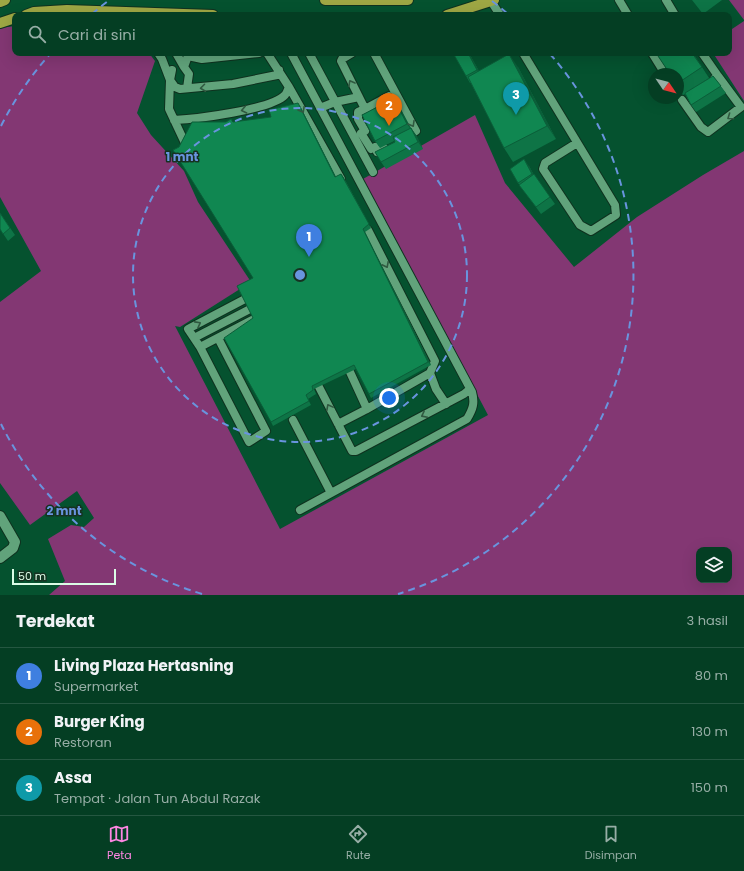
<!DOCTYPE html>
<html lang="id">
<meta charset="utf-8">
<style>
:root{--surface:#043e23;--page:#0d452b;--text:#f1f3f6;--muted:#97aea6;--line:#255741;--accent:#fd86e2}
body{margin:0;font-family:Poppins,sans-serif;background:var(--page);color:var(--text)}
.controls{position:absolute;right:12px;bottom:12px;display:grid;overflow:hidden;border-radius:8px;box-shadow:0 4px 16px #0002}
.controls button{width:36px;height:36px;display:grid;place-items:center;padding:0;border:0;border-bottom:1px solid var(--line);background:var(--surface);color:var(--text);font:20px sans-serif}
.compass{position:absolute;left:648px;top:68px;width:36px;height:36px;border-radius:50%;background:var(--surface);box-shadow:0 4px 16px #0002;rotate:125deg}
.scale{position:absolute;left:12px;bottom:10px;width:104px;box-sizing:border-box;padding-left:4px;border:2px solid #dbfce6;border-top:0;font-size:11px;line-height:14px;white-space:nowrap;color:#dbfce6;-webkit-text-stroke:3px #163121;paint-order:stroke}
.you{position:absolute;left:389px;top:398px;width:14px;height:14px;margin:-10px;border:3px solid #fff;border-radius:50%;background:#1a73e8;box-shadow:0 0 0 6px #1a73e833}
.badge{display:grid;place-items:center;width:26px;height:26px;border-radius:50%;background:var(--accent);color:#fff;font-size:13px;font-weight:700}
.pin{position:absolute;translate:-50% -33px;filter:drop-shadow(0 1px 2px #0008)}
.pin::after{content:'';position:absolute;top:21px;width:14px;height:12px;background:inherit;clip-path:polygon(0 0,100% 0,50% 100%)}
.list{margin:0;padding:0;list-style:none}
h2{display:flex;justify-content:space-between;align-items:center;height:52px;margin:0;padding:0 16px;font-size:17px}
h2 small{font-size:13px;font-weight:400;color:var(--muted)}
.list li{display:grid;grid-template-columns:26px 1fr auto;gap:12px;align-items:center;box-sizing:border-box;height:56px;padding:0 16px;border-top:1px solid var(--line)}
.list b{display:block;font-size:15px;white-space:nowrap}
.list p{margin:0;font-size:13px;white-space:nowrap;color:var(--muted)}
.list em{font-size:13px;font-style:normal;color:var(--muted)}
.icon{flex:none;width:22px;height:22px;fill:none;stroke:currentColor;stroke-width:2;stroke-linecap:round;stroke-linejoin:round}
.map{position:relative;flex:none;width:744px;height:595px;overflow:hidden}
.search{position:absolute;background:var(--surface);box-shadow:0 4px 16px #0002;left:12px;right:12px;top:12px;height:44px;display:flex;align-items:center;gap:10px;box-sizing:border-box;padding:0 14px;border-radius:8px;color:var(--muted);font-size:15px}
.sheet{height:220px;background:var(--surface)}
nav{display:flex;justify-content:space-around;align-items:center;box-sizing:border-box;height:56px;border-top:1px solid var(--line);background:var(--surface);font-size:11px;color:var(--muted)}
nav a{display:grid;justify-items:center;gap:2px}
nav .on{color:var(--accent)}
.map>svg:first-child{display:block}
</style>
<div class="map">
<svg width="744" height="595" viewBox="0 0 744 595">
<rect width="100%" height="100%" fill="#05522f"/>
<path fill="#833773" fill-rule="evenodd" d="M729 0H744V20Z
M744 21V101L713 53H729V31Z
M15 26V53H149L155 61 137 113 151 135 184 171 198 202 251 282 180 327 175 326 280 529 488 415 363 179 475 115 505 183 574 267 637 217 703 175 744 151V595H49L65 581 48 539 71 525 84 527 94 518 77 491 30 525 0 483V302L41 271 0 197V28ZM699 550H729V580H699Z"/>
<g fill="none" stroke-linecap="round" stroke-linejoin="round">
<g stroke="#0f321f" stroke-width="10">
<path id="service" d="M619 0 628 15
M666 0 675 15
M491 1 500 15
M158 53 162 59 170 80 169 109 185 143
M176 53 184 67
M186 53 188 56 202 59 259 53
M267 53 289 87 341 179
M291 53 472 392C475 403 473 409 467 419L300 510
M309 53 373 172
M352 53 342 59 341 61 365 109 358 112V119L365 131 361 133 371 149 375 147 377 152 384 148
M374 53 416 131 405 137
M523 53 615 205 616 215 591 231 580 225 543 169 545 163 577 143
M652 53 665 74
M702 53 718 76 714 79
M172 70 170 80 175 87 180 89 233 84 277 75 279 70
M187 88 189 74 184 67 188 56
M682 100 701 127 708 132 741 107 718 76
M320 108 335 102 359 97
M365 109 393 94
M174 120C195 119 271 110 285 95 287 93 288 89 289 87
M368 230 435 361 430 373 436 389 446 404
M245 299 188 329 200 347 252 320
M194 338 250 309
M200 347 249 442 266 431 218 338
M350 372 367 409 430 373
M319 387 352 451H356L464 394 470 389
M293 420 331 493
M338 424 367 409"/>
</g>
<g stroke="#0f321f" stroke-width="12">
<path id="minor" d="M0 516 15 542 13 548 0 558"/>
</g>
<g stroke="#0f321f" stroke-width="12">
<path id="primary" d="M325 0H408
M0 2 5 0
M26 15 34 12 67 10 213 15
M447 15 494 0
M0 23 15 18"/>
</g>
<use href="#service" stroke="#61a37b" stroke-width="8"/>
<use href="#minor" stroke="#61a37b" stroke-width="10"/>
<use href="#primary" stroke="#9ea744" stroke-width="10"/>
</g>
<path fill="#0e7446" d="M692 0H722L703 14Z
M453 53H469L479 71 518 67 556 139 513 162 504 148 471 83H470L466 76Z
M693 53 709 78 698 85 713 76 726 93 696 112 691 105 685 94 683 95 678 87V74Z
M391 93 396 100 411 128 416 135 423 149 386 169 381 162 395 142 394 141 380 148 375 141 385 103Z
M300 106 336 177 341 174 344 178 371 228 365 232 431 365 371 398 356 369 314 389 316 394 308 399 311 405 273 426 271 422 253 318V278L233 122 271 117Z
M529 166 534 175 555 204 541 214 518 183Z
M0 213 15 235 8 241 0 229Z"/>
<path fill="#0b5e39" d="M468 53H469L482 77 477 70Z
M509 54 518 67 556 139 547 126Z
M391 93 396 100 412 131 407 124Z
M298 103 300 106 338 181 335 177Z
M411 128 416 135 423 149 418 142Z
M524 159 529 166 537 181 532 174Z
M341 174 344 178 371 228 369 224Z
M363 229 365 232 431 365 428 362Z"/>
<path fill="#108751" stroke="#0b5e39" d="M453 53H468L477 70 466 76Z
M656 53H692L702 67 678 83V74H670Z
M509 54 547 126 504 148 468 77Z
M713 76 721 86 691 105 685 93Z
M391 93 407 124 375 141 362 115 385 103 382 98Z
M298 103 335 177 341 174 369 224 363 229 428 362 369 394 354 365 312 386 313 390 306 395 309 401 271 422 224 338 253 318 237 286 253 278 173 150 179 147 192 122H226L231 119 233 122 271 117 269 110Z
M411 128 418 142 381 162 375 152 395 142 393 137Z
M524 159 532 174 518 183 510 169Z
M534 174 550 197 536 207 519 185Z
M0 213 10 228 3 234 0 229Z"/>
<defs><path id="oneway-chevron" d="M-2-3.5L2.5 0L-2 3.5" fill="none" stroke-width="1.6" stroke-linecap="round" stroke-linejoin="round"/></defs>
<g stroke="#305940">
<use href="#oneway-chevron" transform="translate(351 83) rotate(-119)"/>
<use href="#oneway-chevron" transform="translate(203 88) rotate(173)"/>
<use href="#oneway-chevron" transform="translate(244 110) rotate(168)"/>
<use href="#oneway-chevron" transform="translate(302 110) rotate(61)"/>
<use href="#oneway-chevron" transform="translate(730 117) rotate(145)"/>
<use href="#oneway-chevron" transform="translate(412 124) rotate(60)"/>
<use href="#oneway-chevron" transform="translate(386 265) rotate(63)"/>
<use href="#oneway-chevron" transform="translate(198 324) rotate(-28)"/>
<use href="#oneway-chevron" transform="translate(329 407) rotate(-118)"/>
<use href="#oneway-chevron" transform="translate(424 415) rotate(153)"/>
</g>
<g fill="none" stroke="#6994de" stroke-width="2" stroke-dasharray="7 5">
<circle cx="300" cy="275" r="167"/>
<path d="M202 594A334 334 0 0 1 1 424M1 126A334 334 0 0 1 50 54M92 14A334 334 0 0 1 108 1M492 1A334 334 0 0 1 508 14M550 54A334 334 0 0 1 398 594"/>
</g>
<circle cx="300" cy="275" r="6" fill="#6994de" stroke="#163121" stroke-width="2"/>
<g font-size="12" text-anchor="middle" font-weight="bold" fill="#6994de" stroke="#163121" stroke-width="3" stroke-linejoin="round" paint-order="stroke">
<text x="182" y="161">1 mnt</text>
<text x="64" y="515">2 mnt</text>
</g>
</svg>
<div class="controls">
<button><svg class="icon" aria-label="layers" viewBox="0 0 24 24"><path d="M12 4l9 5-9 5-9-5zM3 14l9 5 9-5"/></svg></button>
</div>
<svg class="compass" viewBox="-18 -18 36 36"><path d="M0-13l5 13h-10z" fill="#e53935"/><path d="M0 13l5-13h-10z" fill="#97aea6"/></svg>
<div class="scale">50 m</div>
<div class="you"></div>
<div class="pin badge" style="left:309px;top:257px;background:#3f7fe0">1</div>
<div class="pin badge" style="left:389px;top:126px;background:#e8710a">2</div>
<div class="pin badge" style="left:516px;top:115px;background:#0f9aa8">3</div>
<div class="search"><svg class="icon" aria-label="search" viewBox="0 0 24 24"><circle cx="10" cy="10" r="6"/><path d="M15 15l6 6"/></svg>Cari di sini</div>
</div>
<section class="sheet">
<h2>Terdekat<small>3 hasil</small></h2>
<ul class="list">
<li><span class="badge" style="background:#3f7fe0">1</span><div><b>Living Plaza Hertasning</b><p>Supermarket</p></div><em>80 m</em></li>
<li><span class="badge" style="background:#e8710a">2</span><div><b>Burger King</b><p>Restoran</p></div><em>130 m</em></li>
<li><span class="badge" style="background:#0f9aa8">3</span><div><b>Assa</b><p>Tempat · Jalan Tun Abdul Razak</p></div><em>150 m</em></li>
</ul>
</section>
<nav>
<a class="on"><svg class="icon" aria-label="map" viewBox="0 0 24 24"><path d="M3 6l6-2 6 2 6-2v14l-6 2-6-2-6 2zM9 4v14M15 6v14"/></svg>Peta</a>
<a><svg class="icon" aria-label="directions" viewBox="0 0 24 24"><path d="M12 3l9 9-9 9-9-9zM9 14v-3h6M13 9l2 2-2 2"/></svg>Rute</a>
<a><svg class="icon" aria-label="saved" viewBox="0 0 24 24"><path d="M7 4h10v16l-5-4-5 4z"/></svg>Disimpan</a>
</nav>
